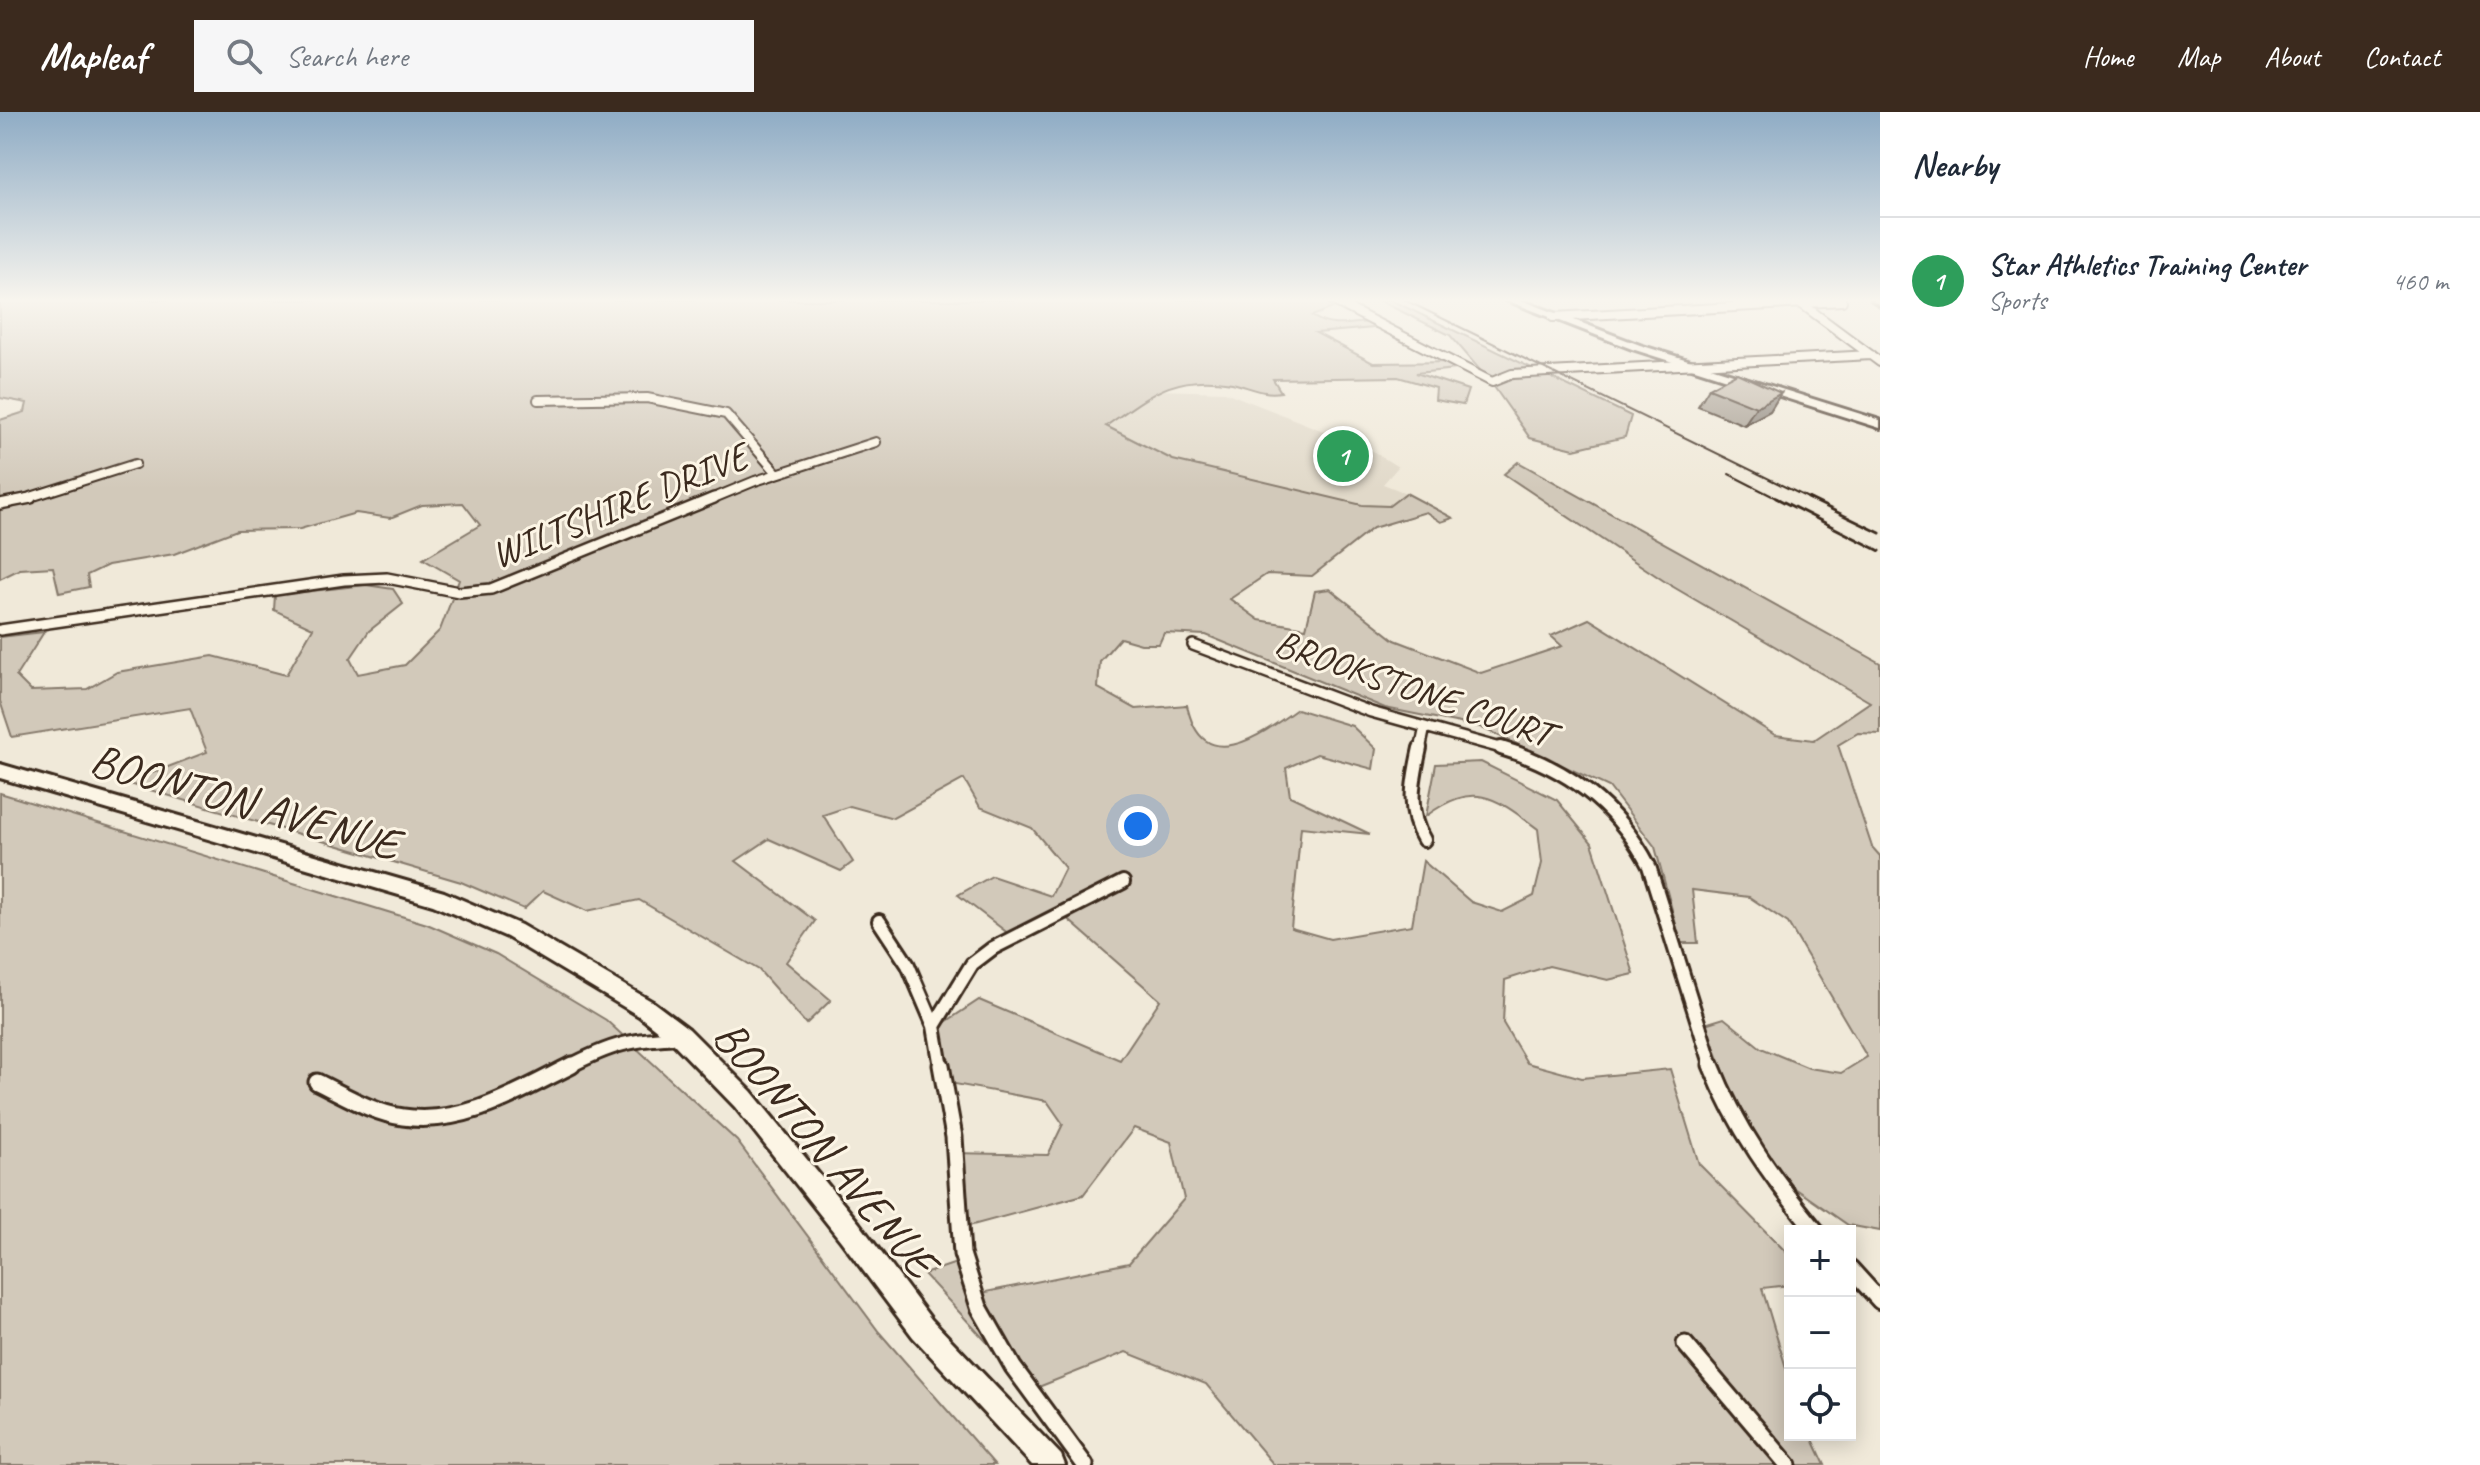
<!DOCTYPE html>
<meta charset="utf-8">
<style>
:root{--surface:#fff;--page:#f6f6f7;--text:#1f2937;--muted:#747a83;--line:#e0e1e3;--accent:#3b2a1e}
body{margin:0;font-family:Caveat,sans-serif;background:var(--page);color:var(--text)}
.controls{position:absolute;right:24px;bottom:24px;display:grid;overflow:hidden;border-radius:0px;box-shadow:0 4px 20px #0003}
.controls button{width:72px;height:72px;display:grid;place-items:center;padding:0;border:0;border-bottom:2px solid var(--line);background:var(--surface);color:var(--text);font:40px sans-serif}
.you{position:absolute;left:1138px;top:714px;width:28px;height:28px;margin:-20px;border:6px solid #fff;border-radius:50%;background:#1a73e8;box-shadow:0 0 0 12px #1a73e833}
.badge{display:grid;place-items:center;width:52px;height:52px;border-radius:50%;background:var(--accent);color:#fff;font-size:26px;font-weight:700}
.pin{position:absolute;translate:-50% -50%;border:4px solid #fff;box-shadow:0 2px 8px #0006}
.list{margin:0;padding:0;list-style:none}
h2{display:flex;justify-content:space-between;align-items:center;height:104px;margin:0;padding:0 32px;font-size:34px}
h2 small{font-size:26px;font-weight:400;color:var(--muted)}
.list li{display:grid;grid-template-columns:52px 1fr auto;gap:24px;align-items:center;box-sizing:border-box;height:128px;padding:0 32px;border-top:2px solid var(--line)}
.list b{display:block;font-size:30px;white-space:nowrap}
.list p{margin:0;font-size:26px;white-space:nowrap;color:var(--muted)}
.list em{font-size:26px;font-style:normal;color:var(--muted)}
.icon{flex:none;width:44px;height:44px;fill:none;stroke:currentColor;stroke-width:2;stroke-linecap:round;stroke-linejoin:round}
.map{position:relative;flex:none;width:1880px;height:1353px;overflow:hidden}
header{display:flex;align-items:center;gap:48px;box-sizing:border-box;height:112px;padding:0 40px;background:var(--accent);color:#fff}
header strong{font-size:38px}
nav{display:flex;gap:44px;margin-inline-start:auto;font-size:28px}
.search{width:560px;height:72px;background:var(--page);display:flex;align-items:center;gap:20px;box-sizing:border-box;padding:0 28px;border-radius:0px;color:var(--muted);font-size:30px}
main{display:flex}
aside{flex:1;background:var(--surface)}
.map>svg:first-child{display:block}
</style>
<header>
<strong>Mapleaf</strong>
<div class="search"><svg class="icon" aria-label="search" viewBox="0 0 24 24"><circle cx="10" cy="10" r="6"/><path d="M15 15l6 6"/></svg>Search here</div>
<nav><a>Home</a><a>Map</a><a>About</a><a>Contact</a></nav>
</header>
<main>
<div class="map">
<svg width="1880" height="1353" viewBox="0 0 1880 1353">
<rect width="100%" height="100%" fill="#f0e9d9"/>
<filter id="ink" filterUnits="userSpaceOnUse"><feTurbulence type="fractalNoise" baseFrequency=".0125" numOctaves="2"/><feDisplacementMap in="SourceGraphic" scale="16" xChannelSelector="R" yChannelSelector="G"/><feConvolveMatrix kernelMatrix="1 2 1 2 8 2 1 2 1" color-interpolation-filters="sRGB"/></filter>
<g filter="url(#ink)">
<path fill="#e1d9c9" d="M1157 278 1225 280 1371 338 1398 355 1383 372 1406 381 1389 394 1362 393 1173 348 1105 315Z"/>
<path fill="#d2c9ba" stroke="#867a6c" stroke-width="2" d="M0 188H1353L1312 204C1340 223 1360 202 1385 215L1316 221 1373 251 1455 250 1466 256 1416 261 1468 278 1463 293 1435 288 1436 276 1398 265 1273 267 1281 280C1262 283 1250 275 1232 271 1174 261 1150 283 1106 314L1173 348 1362 393 1389 394 1406 381 1453 406 1441 410 1426 400 1373 416 1312 464 1267 462 1230 487 1259 508 1306 516 1315 479 1330 477 1395 528 1481 561 1562 534 1551 524 1589 507 1775 623 1814 628 1870 590 1670 473 1504 362 1518 350 1880 551V622L1858 621 1838 633 1872 735 1880 744V1119L1848 1113 1779 1065 1752 1030 1705 912 1724 906 1761 936 1809 956 1841 961 1867 945 1788 811 1749 785 1692 778 1698 831H1681L1655 735 1609 675 1480 615 1385 596 1206 523 1164 521 1159 532H1141L1120 526 1100 549 1098 576 1136 597 1187 593C1202 666 1260 624 1297 597L1352 614 1376 637 1373 657 1317 642 1286 656 1290 684 1370 722 1301 715 1291 816 1330 827 1412 813 1423 749 1471 790 1502 800 1534 784 1542 751 1538 717C1495 685 1475 668 1426 704L1436 652 1481 650 1557 688 1592 731 1634 862 1608 868 1549 854 1505 868 1503 911 1527 951 1582 966 1670 957 1699 1052 1790 1144V1173L1762 1176 1790 1269V1323H1811L1825 1353H1274L1206 1272 1126 1240 1031 1278 924 1162 965 1148 976 1182 1129 1151 1184 1087 1171 1030 1134 1016 1083 1083 958 1117 953 1041 1048 1043 1063 1012 1047 989 944 970 938 915 979 888 1120 948 1160 888 1063 803 1013 825 958 783 992 764 1051 784 1065 756 1032 716 980 695 964 667 893 706 850 694 823 703 853 750 841 759 769 727 736 749 815 809 786 850 831 888 806 912 759 858 639 788 587 799 543 779 524 797 461 770 126 671 207 640 190 596 12 625 0 589V525L44 520 16 564 31 579 87 577 117 560 213 544 286 563 313 516 274 498 275 483 366 473 393 477 403 492 369 519 350 547 358 562 405 553 440 518 459 468 423 447 480 413 463 391 422 393 390 406 356 401 300 417 237 418 174 442 108 453 87 463 89 475 59 481 53 455 20 457 0 467V308L25 300 27 291 0 286Z
M1378 188H1391L1631 304 1625 325 1574 337 1530 326 1492 272 1450 223Z
M0 681 427 812 496 842 606 908 737 1029 879 1220 995 1353H0Z"/>
<g fill="none" stroke-linecap="round" stroke-linejoin="round">
<g stroke="#3b2a1e" stroke-width="12">
<path id="street-far3" d="M1332 188 1492 270 1512 262 1871 243
M1802 192 1880 250
M1553 205 1842 189
M538 288 647 286 726 302 777 361
M21 388 135 352
M709 388 755 369 876 330"/>
</g>
<g stroke="#3b2a1e" stroke-width="14">
<path id="street-far2" d="M0 392 31 386
M0 518 344 468 387 466 459 480 491 477 714 386
M1193 533 1371 600 1508 638
M1420 638 1425 615"/>
</g>
<g stroke="#3b2a1e" stroke-width="18">
<path id="street-far1" d="M1420 636C1413 668 1406 699 1424 728
M1501 636C1566 655 1618 694 1649 754L1712 955
M879 809 908 853 934 914
M568 955C612 932 632 927 681 925
M941 955 934 914 972 852 993 836 1123 770"/>
</g>
<g stroke="#3b2a1e" stroke-width="21">
<path id="street" d="M941 953 954 1025 962 1142 979 1195 1013 1255 1085 1353
M1711 953C1736 1016 1773 1067 1816 1119
M317 970C344 983 373 1001 403 1005 464 1014 520 979 572 953
M1850 1156 1880 1189
M1685 1232 1788 1353"/>
</g>
<g stroke="#3b2a1e" stroke-width="6">
<path id="primary" d="M1506 188H1521L1640 233 1880 308V316L1632 237Z
M0 652 444 780 521 813 653 890 689 917 751 979 859 1111 931 1207 1061 1343 1065 1353H1032L913 1225 841 1129 735 995 673 931 639 904 507 825 433 793 0 666Z"/>
</g>
<g stroke="#3b2a1e" stroke-width="6">
<path id="highway" d="M1872 188H1880V193Z"/>
</g>
<use href="#street-far3" stroke="#fcf5e5" stroke-width="8"/>
<use href="#street-far2" stroke="#fcf5e5" stroke-width="9"/>
<use href="#street-far1" stroke="#fcf5e5" stroke-width="12"/>
<use href="#street" stroke="#fcf5e5" stroke-width="15"/>
<use href="#primary" fill="#fcf5e5" fill-rule="evenodd"/>
<use href="#highway" fill="#fcf5e5" fill-rule="evenodd"/>
<path stroke="#3b2a1e" stroke-width="2" d="M1405 188 1812 388
M1729 362 1780 388"/>
<path stroke="#3b2a1e" stroke-width="3" d="M1776 386 1880 439
M1808 386 1880 421"/>
</g>
<path fill="#a39a8d" stroke="#3b2a1e" stroke-width="2" d="M1709 276 1781 281 1770 299 1744 313 1698 294Z"/>
<path fill="#857d73" stroke="#3b2a1e" stroke-width="2" d="M1781 281 1770 299 1744 313 1756 295Z"/>
<path fill="#beb3a4" stroke="#3b2a1e" stroke-width="2" d="M1737 261 1781 281 1756 295 1709 276Z"/>
</g>
<linearGradient id="sky" x2="0" y2="1"><stop stop-color="#8facc5"/><stop offset="0.5" stop-color="#f8f5ee"/><stop offset="1" stop-color="#f8f5ee" stop-opacity="0"/></linearGradient>
<rect width="1880" height="377" fill="url(#sky)"/>
<g text-anchor="middle" stroke-width="6" stroke-linejoin="round" paint-order="stroke">
<g font-size="38" fill="#3b2a1e" stroke="#fcf5e5">
<text transform="translate(619 393) rotate(-22)" y="13">WILTSHIRE DRIVE</text>
<text transform="translate(1414 576) rotate(19)" y="13">BROOKSTONE COURT</text>
</g>
<g font-size="46" fill="#3b2a1e" stroke="#fcf5e5">
<text transform="translate(245 689) rotate(16)" y="16">BOONTON AVENUE</text>
<text transform="translate(826 1036) rotate(50)" y="16">BOONTON AVENUE</text>
</g>
</g>
</svg>
<div class="controls">
<button>+</button>
<button>−</button>
<button><svg class="icon" aria-label="locate" viewBox="0 0 24 24"><circle cx="12" cy="12" r="6"/><path d="M12 2v4M12 18v4M2 12h4M18 12h4"/></svg></button>
</div>
<div class="you"></div>
<div class="pin badge" style="left:1343px;top:344px;background:#2e9e5b">1</div>
</div>
<aside>
<h2>Nearby<small></small></h2>
<ul class="list">
<li><span class="badge" style="background:#2e9e5b">1</span><div><b>Star Athletics Training Center</b><p>Sports</p></div><em>460 m</em></li>
</ul>
</aside>
</main>
